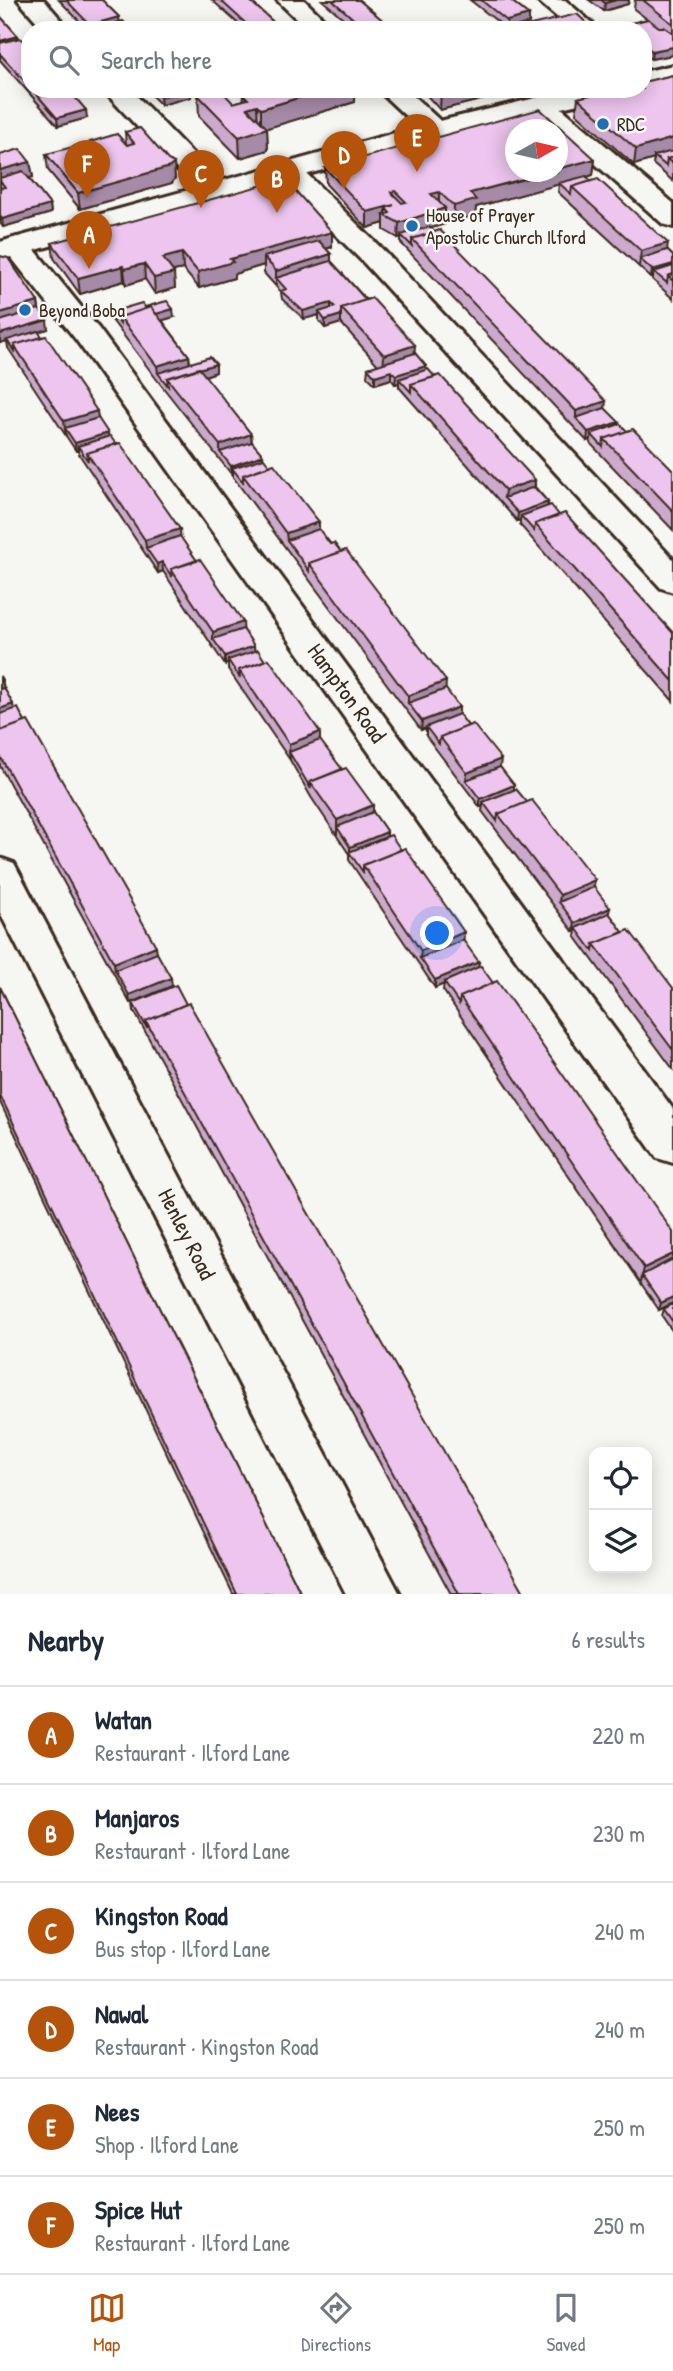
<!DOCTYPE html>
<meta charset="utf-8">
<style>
:root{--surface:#fff;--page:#f2f2f3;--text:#1f2937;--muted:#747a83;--line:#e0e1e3;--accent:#b45309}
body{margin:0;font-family:"Patrick Hand",sans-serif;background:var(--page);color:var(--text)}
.controls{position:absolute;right:21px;bottom:21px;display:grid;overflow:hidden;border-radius:14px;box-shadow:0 4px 18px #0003}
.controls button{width:63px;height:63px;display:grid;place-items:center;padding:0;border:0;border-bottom:2px solid var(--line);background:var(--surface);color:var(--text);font:35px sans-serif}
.compass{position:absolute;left:505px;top:119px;width:63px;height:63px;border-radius:50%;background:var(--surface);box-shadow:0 4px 18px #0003;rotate:82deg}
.you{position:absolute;left:438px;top:934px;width:24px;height:24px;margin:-18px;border:5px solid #fff;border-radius:50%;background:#1a73e8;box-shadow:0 0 0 10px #1a73e833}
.badge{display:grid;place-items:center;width:46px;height:46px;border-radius:50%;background:var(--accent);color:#fff;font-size:23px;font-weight:700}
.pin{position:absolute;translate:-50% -58px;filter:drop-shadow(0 2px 4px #0008)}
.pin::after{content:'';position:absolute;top:37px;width:24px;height:21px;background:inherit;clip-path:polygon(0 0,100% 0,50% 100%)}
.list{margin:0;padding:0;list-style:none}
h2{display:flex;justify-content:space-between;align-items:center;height:91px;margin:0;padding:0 28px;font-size:30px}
h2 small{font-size:23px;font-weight:400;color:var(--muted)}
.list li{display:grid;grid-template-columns:46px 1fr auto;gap:21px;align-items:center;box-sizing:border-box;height:98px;padding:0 28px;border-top:2px solid var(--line)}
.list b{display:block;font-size:26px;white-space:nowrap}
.list p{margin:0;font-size:23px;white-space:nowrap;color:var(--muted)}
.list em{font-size:23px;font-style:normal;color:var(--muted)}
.icon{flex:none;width:38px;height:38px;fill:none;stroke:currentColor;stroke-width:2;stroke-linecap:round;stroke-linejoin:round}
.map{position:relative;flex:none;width:673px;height:1594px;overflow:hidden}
.search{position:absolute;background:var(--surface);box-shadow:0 4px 18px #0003;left:21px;right:21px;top:21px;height:77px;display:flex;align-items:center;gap:18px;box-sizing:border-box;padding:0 24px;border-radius:28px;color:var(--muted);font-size:26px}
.sheet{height:679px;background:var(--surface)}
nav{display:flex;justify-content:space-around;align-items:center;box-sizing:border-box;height:98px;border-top:2px solid var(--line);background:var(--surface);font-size:19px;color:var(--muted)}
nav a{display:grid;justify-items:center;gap:4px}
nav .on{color:var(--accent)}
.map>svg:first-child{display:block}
</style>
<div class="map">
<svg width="673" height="1594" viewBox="0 0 673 1594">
<rect width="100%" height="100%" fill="#f6f6f2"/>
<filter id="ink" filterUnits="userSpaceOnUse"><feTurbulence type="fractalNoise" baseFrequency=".0143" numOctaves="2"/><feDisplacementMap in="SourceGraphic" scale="14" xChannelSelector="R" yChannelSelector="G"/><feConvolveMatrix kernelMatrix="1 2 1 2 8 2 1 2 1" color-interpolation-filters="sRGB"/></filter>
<g filter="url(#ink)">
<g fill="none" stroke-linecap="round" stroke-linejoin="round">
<g stroke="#3b2a1e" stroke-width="6">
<path id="minor" d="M18 0H44L70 30H44Z
M277 0H304L335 30H308Z
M537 0H565L600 30H572Z
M102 89H130L224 186 228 192 224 198 214 200 204 198Z
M377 89H406L450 130 447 136 437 138 427 136Z
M542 97 551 99 673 203V227L663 224 529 105 533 99Z
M289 164 299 166 385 252 673 559V592L661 588 365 264 279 178 275 172 279 166Z
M17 237 27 240 99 329 673 1109V1163L657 1158 77 341 7 252 3 246 7 240Z
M0 858 14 863 400 1594H346L0 913Z"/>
</g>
<g stroke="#3b2a1e" stroke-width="6">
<path id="primary" d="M673 65V81L643 88V72Z
M573 89H620L616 95 445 136 0 260V242L427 124Z"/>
</g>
<use href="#minor" fill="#f6f6f2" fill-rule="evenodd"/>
<use href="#primary" fill="#f6f6f2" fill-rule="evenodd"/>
</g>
<path fill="#cca9cd" stroke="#3b2a1e" stroke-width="2" d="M59 0H102L119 17V22L131 30H88Z
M212 0H249L282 30H245Z
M322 0H359L394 30H357Z
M470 0H510L529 15V23L507 29Z
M589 0H629L628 4 604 11Z
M635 0H673V55L651 59 643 53V30H624V25L647 19 634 9Z
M0 16 18 36 19 38 30 48V89H68L87 118 58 126 0 60Z
M673 75V181L653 164 654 159 634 165 576 113 578 98Z
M145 89H190L191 97 161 105Z
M261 89H355V102L267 128 268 150 240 158 199 116 198 95 233 103 244 100 243 94Z
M421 89H525L440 110Z
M125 132 175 178 172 183 80 209 48 170 46 154 89 155H92L90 142 126 145Z
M0 155 30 162 33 177 29 178 50 205 51 213 3 227 0 223Z
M595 159 593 175 587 177 673 256V299L653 280V278H651L558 192 559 184 476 207 475 215 453 222 445 214V224L430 228 605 408 618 425 673 470V530L590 443 591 439 587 441 401 243V237L398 238 384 230V223L367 228 326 184 325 168Z
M52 243 332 247 326 249 331 254V261L415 353 426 370 535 480V487L548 502V507L673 633V701L520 525V520L517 521 399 387V383L395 384 391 379 375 384 367 376 368 368 378 365 341 323 325 328 319 321V315L304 319 282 299 281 292 264 273V265L234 274V278L199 288 183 269 173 271 175 288 155 294 145 279 126 285 124 281 80 294 54 258Z
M38 302 39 309 48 329 38 331 98 418 108 436 197 561 243 622V629L254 646V651L373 812 387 832V837L463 940 478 967 673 1303 659 1310 443 990 444 984 435 988 349 860V854L311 797 290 760 228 669V663L225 665 163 571 158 573 79 454 78 451H76L8 348 7 341 0 343Z
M145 307 174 317 162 320 189 356 190 363 216 364V372L205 376 251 434 252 442 263 458 319 522V529L459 707V714L514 785V790L594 887 609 913 623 932 673 988V1069L575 936 576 930 573 931 482 811 483 806 480 807 426 736V728L421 730 233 477V474L232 475 158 381 112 320 111 312Z
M0 676 2 680 4 688 14 709 157 953 172 986 130 1003 0 766Z
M0 987 301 1594H233L0 1102Z
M133 1003 525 1594H451L134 1011Z
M673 1304V1332L662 1316 664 1309Z"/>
<path fill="#a68aa7" stroke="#3b2a1e" stroke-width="2" d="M616 0H629L628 4 604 11 605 3Z
M529 15V23L507 29V21Z
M119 17 120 25 90 30V25Z
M18 36 19 44 0 49V41Z
M673 47V55L651 59 652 51Z
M190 89 191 97 161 105 160 97Z
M328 89H355V102L261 130V109Z
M441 89H525L440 110Z
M257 105 258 126 247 108Z
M86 110 87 118 58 126 57 118Z
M267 128 268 150 240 158 239 137Z
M673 138V153L654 156V159L634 165 636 149Z
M595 159 593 175 476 207 475 215 453 222 454 206 470 193 550 172H557V169Z
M30 162 33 177 4 185 0 180V170Z
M174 163 175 178 172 183 80 209 78 193Z
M439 192V207L431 194Z
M50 205 51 213 3 227 2 219Z
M394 205 390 213 386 208V215H384V223L367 228V212Z
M445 208V224L403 237 401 235V237L398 238 399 223Z
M332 232V247L270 264 264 257V265L234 274V278L199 288 198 272 230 259Z
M668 243 666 259H640L639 267 641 251Z
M182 253 183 269 164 273 163 258Z
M331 254V270L276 278V286V271Z
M144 264 145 279 126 285 124 269Z
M673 264V272H654L653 278H651L652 270Z
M123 266 124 281 80 294 78 278Z
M174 273 175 288 155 294 154 278Z
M38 302 40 318 0 329V313Z
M331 303V311L319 312V315L304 319 303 311Z
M173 309 174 317 130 330 124 323Z
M341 315V323L325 328V320Z
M47 320 48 329 0 343V334Z
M415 345 414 361 383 371 384 355Z
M189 356 190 371 158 373 157 366Z
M216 364V372L199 378 195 370Z
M426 366V374L399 379V383L395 384 396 375Z
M391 371V379L375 384V376Z
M606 401 604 417 576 418V411Z
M97 411 99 427 65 428 66 437 64 421Z
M619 422 617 430 591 434V439L587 441 588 432Z
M108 433 109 441 78 446V451H76L75 443Z
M251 434 252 450 220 452V445Z
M263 455V464L232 468 233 474 232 475 231 466Z
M535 480 534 496 504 498 505 490Z
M548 502 547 510 521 516 520 520 517 521 518 513Z
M319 522V538L287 540 286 533Z
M180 529 181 545 146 548 145 540Z
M162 562 163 571 158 573 157 564Z
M243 622 244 637 213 639V632Z
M254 646 255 654 228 660V663L225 665V656Z
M2 680 5 696 0 698V681Z
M446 681 445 697 408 703V696Z
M13 704 14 713 0 718V709Z
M459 707V715L421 730 422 721Z
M320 732V748L289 752 290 760 289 744Z
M501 759 499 775 466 780 467 773Z
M514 785V794L483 802V806L480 807V799Z
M373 805V821L337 827V835V820Z
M387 832 386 840 350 853V847Z
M595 880 592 895 559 902 560 895Z
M610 908 608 916 576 928V930L573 931 575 923Z
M464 932 463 948 420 958 421 951Z
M156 946 158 961 115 970 114 963Z
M479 962 478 970 444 982V984L435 988V980Z
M171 978 172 986 130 1003 129 995Z
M673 1254V1266L642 1275 641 1282 644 1268Z
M673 1297V1303L659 1310 661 1303Z"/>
<path fill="#edc5ee" stroke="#3b2a1e" stroke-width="2" fill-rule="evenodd" d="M66 0H102L119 17 90 25Z
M220 0H249L282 30H253Z
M332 0H359L394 30H366Z
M481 0H510L529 15 507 21Z
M601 0H616L605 3Z
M643 0H673V24Z
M577 14 594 30H510Z
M0 16 18 36 0 41Z
M648 19 659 27H664L673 33V47L652 51 643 44V30H630L624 25Z
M123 21 131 30 94 29Z
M20 38 30 48V87L0 54V43Z
M673 75V138L636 149 578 98 614 89H643V82Z
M32 89H68L86 110 57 118Z
M152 89H189L160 97Z
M220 89 233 103 248 99 243 94 261 89H328L261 109 257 105 247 108 267 128 239 137 198 95Z
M540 109 595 159 557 169V130H515V172H550L470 193 476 200 454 206 439 192 431 194 445 208 399 223 384 215 390 213 386 208 394 205 367 212 325 168ZM395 191 406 202 402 203 391 192Z
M140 128 168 160 174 163 170 167 78 193 46 154 80 145 89 155 99 152 90 142 117 134 127 145 130 144 134 143 125 132Z
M20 149 30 162 0 170V155Z
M673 151V157L667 159 666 166 654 156Z
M673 157V164L667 159Z
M23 171 50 205 2 219 0 216V188L5 187 0 180V178Z
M586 176 591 181 572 187 571 194 559 183Z
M285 179 332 232 230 259 233 262 198 272 182 253 163 258 174 273 154 278 144 264 124 269 123 266 78 278 52 243Z
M598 179 668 243 641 251 572 187Z
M429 227 434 232 412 239V246L401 235Z
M440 230 606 401 576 411 412 239Z
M319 241 331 254 276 271 264 257Z
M667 250 673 256V264L652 270 640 259Z
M0 256 8 258 38 302 0 313Z
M331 261 366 300 341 308V315L325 320 319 312 335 307 331 303 303 311 281 291 286 289 276 278Z
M673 266V274L668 276 667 283 654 272Z
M673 274V281L668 276Z
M372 298 415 345 384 355 341 308Z
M167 301 173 309 156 314 151 307 120 317V324L111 312 142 303 145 307Z
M151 307 189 356 157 366 120 317Z
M39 309 47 320 0 334V321Z
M38 331 42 337 14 345 15 353 7 340Z
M46 336 97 411 64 421 14 345Z
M415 353 426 366 396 375 391 371 375 376 368 368Z
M210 357 216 364 167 378 168 386 158 373Z
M199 368 251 434 220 445 167 378Z
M428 369 435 377 411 384V392L399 379Z
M440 375 535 480 505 490 411 384Z
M605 408 619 422 588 432 576 418Z
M98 418 108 433 75 443 65 428Z
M620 424 627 431 604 439 603 447 591 434Z
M633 429 673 470V511L604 439Z
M110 436 116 444 87 453 88 461 78 446Z
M252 442 263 455 231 466 220 452Z
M120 443 180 529 145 540 87 453Z
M264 458 270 466 243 475V482L232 468Z
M274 464 319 522 286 533 243 475Z
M534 487 548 502 518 513 504 498Z
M551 505 559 515 535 524 534 531 521 516Z
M565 513 673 633V681L535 524Z
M319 529 330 544 334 543 341 552 309 563V571L287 540Z
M180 536 197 561 171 569 172 577 162 562 157 564 146 548Z
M346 550 446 681 408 696 309 563Z
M200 559 243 622 213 632 171 569Z
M243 629 254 646 225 656 213 639Z
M258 650 265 661 239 670 240 678 228 660Z
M269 659 320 732 289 744 239 670Z
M4 688 13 704 0 709V689Z
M446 689 459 707 422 721 408 703Z
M18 708 25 722 0 731V714Z
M459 714 468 726 440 737 439 744 426 727Z
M28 721 156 946 114 963 0 756V731Z
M473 724 501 759 467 773 440 737Z
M320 740 342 769 310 782 311 789 289 752Z
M500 767 514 785 480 799 466 780Z
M346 768 373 805 337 820 310 782Z
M516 789 527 802 498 814 497 821 483 802Z
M532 800 595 880 560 895 498 814Z
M373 812 387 832 350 847 337 827Z
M391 835 401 850 363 865V872L349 852Z
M405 848 464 932 421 951 363 865Z
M594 887 610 908 575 923 559 902Z
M609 913 623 932 594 944 593 951 576 928Z
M629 930 673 988V1050L594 944Z
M463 940 479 962 435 980 420 958Z
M157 953 171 978 129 995 115 970Z
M481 966 493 983 460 997 459 1004 444 982Z
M497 981 673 1232V1254L644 1268 460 997Z
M176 985 186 1004 146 1021 147 1028 133 1003Z
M0 987 301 1594H237L0 1095Z
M189 1003 525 1594H459L146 1021Z
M673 1259V1297L661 1303 642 1275Z
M673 1304V1322L664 1309Z"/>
</g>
<g fill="#1f6fb2" stroke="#f6f6f2" stroke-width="2.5">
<circle cx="603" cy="124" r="7"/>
<circle cx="412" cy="226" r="7"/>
<circle cx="25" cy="310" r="7"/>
</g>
<g text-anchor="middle" stroke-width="5" stroke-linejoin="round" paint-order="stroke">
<g font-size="19" fill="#3b2a1e" stroke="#f6f6f2" text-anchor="start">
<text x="617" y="131">RDC</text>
<text x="426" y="222">House of Prayer<tspan x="426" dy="22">Apostolic Church Ilford</tspan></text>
<text x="39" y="317">Beyond Boba</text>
</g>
<g font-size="23" fill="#3b2a1e" stroke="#f6f6f2">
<text transform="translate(347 693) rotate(54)" y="8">Hampton Road</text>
<text transform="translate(187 1234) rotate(63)" y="8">Henley Road</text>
</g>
</g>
</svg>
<div class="controls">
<button><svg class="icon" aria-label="locate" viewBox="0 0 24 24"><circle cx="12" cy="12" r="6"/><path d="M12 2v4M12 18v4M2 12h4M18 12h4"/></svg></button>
<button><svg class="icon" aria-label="layers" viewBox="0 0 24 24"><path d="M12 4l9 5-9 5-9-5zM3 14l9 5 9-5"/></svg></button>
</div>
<svg class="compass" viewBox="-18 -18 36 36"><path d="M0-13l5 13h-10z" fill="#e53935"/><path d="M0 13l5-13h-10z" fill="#747a83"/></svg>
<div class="you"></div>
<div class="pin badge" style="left:89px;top:269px">A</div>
<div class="pin badge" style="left:277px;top:213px">B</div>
<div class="pin badge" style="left:201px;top:208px">C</div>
<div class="pin badge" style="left:344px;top:189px">D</div>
<div class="pin badge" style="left:417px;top:172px">E</div>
<div class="pin badge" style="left:87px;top:198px">F</div>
<div class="search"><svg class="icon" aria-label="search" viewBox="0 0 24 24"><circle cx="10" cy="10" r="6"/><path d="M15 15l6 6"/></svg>Search here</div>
</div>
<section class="sheet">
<h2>Nearby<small>6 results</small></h2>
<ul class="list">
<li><span class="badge">A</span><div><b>Watan</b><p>Restaurant · Ilford Lane</p></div><em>220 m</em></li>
<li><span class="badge">B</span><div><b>Manjaros</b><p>Restaurant · Ilford Lane</p></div><em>230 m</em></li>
<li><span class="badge">C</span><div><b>Kingston Road</b><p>Bus stop · Ilford Lane</p></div><em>240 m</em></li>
<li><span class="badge">D</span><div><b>Nawal</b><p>Restaurant · Kingston Road</p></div><em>240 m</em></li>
<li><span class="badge">E</span><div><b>Nees</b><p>Shop · Ilford Lane</p></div><em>250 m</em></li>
<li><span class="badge">F</span><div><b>Spice Hut</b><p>Restaurant · Ilford Lane</p></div><em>250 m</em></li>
</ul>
</section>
<nav>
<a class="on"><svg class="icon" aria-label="map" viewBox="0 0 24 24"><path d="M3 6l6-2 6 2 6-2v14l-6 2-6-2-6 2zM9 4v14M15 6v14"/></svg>Map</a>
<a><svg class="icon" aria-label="directions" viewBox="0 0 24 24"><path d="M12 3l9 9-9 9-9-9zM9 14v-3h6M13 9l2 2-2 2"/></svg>Directions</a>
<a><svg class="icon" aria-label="saved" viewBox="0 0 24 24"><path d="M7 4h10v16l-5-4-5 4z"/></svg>Saved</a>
</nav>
